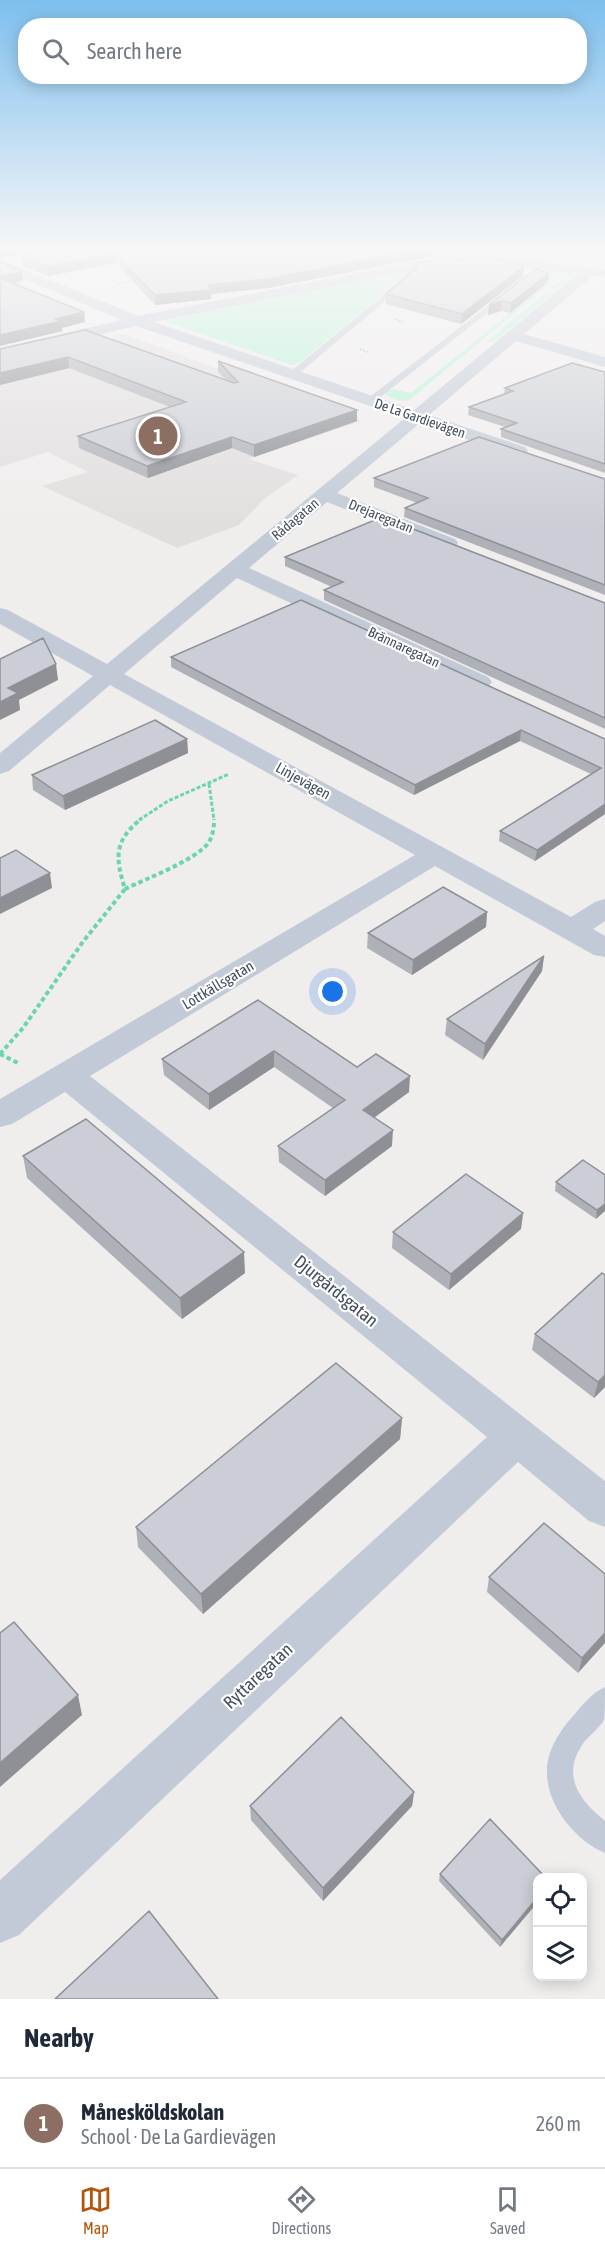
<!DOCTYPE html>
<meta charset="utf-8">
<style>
:root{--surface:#fff;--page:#f2f2f3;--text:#1f2937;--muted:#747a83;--line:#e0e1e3;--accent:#b45309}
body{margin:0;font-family:"Asap Condensed",sans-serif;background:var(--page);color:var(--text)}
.controls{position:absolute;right:18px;bottom:18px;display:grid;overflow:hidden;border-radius:12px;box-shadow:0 3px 15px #0003}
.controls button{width:54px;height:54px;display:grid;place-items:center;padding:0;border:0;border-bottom:2px solid var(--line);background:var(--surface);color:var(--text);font:30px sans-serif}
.you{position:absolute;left:333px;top:992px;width:21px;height:21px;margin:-15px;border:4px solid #fff;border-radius:50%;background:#1a73e8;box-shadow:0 0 0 9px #1a73e833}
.badge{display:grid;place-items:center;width:39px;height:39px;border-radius:50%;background:var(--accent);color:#fff;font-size:20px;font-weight:700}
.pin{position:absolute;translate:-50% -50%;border:3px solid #fff;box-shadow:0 2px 6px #0006}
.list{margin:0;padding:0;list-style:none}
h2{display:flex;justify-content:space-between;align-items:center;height:78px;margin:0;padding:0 24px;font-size:26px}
h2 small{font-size:20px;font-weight:400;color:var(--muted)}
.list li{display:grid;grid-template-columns:39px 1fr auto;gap:18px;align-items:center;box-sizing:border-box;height:90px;padding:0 24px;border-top:2px solid var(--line)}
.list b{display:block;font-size:22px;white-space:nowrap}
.list p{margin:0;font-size:20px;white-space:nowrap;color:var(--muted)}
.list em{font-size:20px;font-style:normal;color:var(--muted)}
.icon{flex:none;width:33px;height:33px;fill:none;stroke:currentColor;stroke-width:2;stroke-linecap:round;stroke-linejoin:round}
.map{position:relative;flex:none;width:605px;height:1999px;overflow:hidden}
.search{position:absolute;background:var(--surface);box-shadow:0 3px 15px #0003;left:18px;right:18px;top:18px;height:66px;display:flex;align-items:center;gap:15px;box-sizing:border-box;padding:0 21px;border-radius:24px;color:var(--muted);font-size:22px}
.sheet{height:168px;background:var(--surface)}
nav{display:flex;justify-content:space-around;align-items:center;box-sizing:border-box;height:84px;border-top:2px solid var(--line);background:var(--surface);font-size:16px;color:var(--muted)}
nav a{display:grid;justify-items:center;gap:3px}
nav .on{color:var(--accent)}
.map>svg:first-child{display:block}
</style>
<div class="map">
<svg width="605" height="1999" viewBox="0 0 605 1999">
<rect width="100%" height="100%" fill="#f0eded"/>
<path fill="#e1dede" d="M124 334 361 421 249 459 298 475 264 499 239 525 177 548 42 486 88 472 48 452 0 467V364Z"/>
<path fill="#b5f4d4" d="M548 270 564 273 409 400 399 401 386 395 387 391 392 389 411 393 545 285 553 277 542 275Z
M403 272 407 275 299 363 292 365 166 322 168 320Z
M570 272 574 275 569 280 495 341 486 342Z"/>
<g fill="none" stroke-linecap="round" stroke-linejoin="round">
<path stroke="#69d6ac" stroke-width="1.5" stroke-dasharray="2 1.5" stroke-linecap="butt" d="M118 284 137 279
M395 319 404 322
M360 349 368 352"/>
<path stroke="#69d6ac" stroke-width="3" stroke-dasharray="4 2" stroke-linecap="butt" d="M209 784 214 820
M139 820 168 801 229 774"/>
<path stroke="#69d6ac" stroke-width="4" stroke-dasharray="4.5 3" stroke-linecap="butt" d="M125 889C145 879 197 860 209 842 213 835 214 827 214 819
M0 1054 23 1028 82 943 125 889C115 857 114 841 141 819
M0 1054 20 1064"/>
<path fill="#c1cad6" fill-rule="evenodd" d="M542 264 548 265 373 403H367V399Z
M397 266 412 270 415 276 296 376H290V372L407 276 397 270Z
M605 1687C605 1696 605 1713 604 1720 599 1728 591 1734 585 1741 560 1774 578 1799 605 1821V1853C576 1841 547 1806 547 1773 546 1752 560 1730 574 1715 583 1704 592 1693 605 1687Z"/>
<path fill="#c1cad6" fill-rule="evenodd" d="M455 254 495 255 605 270V276H593L524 334 605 357V367L516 341 429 415 525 447 528 451 525 455H513L420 423 337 493 455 539 458 543 455 547H441L327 502 249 568 488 677 492 682 488 687 480 689 472 687 237 578 124 674 571 917 595 902 605 899V921L593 929 605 936V957L594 955 435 866 90 1076 605 1481V1527L589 1521 518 1462 19 1935 0 1943V1880L487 1437 65 1092 12 1124 0 1127V1099L415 855 110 685 9 771 0 774V753L93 676 0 624V608L8 610 107 664 405 418 136 326 0 358V348L122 320 0 269V260L138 316ZM455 262 495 263 578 274 414 410 154 322Z"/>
<g stroke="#aeb1b9" stroke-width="3">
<path id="rail" d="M596 250 605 253"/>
</g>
<use href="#rail" stroke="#fff" stroke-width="2" stroke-dasharray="6" stroke-linecap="butt"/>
</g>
<path fill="#afb1b8" d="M57 250 437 255 268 288 211 294V299L155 305 116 263 48 276 23 266 22 256Z
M459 261 524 266 523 276 461 324 386 304V294L416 269V263Z
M549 273 548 282 510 313 501 311 488 315 489 305Z
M85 330 226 380 218 372V361L357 421 254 457 232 448 148 478 79 448 78 436 170 407 69 368 0 385Z
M605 372V473L501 437V429L505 427 468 415 469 407 504 394 505 388Z
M374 478 605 479V595L404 517 405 508 417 503 374 487Z
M285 557 605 603V729L324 600V590L332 587 285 566Z
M171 657 605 739V814L535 861 499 841 500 831 591 774 520 741 414 795 171 667Z
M187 739 188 753 65 810 33 790 32 775Z
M487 912 486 927 412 975 367 948 368 933Z
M544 956 542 971 483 1060 445 1035 447 1019Z
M258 1000 357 1067 409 1092 374 1117 392 1146 325 1196 279 1162 278 1146 333 1108 274 1067 209 1110 164 1075 162 1059Z
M23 1156 245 1273 182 1319 27 1178Z
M605 1175 596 1219 555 1191 556 1182Z
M523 1213 521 1229 449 1290 392 1248 393 1232Z
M535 1334 605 1387 594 1398 532 1350Z
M402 1418 400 1439 203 1614 138 1547 136 1527Z
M605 1574 578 1673 487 1592 489 1577Z
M414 1792 412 1806 323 1901 251 1820 250 1806Z
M440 1874 546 1878 500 1947 439 1881Z"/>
<path fill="#8e9096" d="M0 250H42L0 258Z
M417 250H438L437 255 268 288 211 294V299L155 305V295L208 285Z
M115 254 116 263 48 276 47 267Z
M524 266 523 276 461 324 462 314Z
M22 272 23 281 0 286V276Z
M549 273 548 282 510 313 511 303Z
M502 301 501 311 488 315 489 305Z
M84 312 85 322 62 328 63 331 0 346V335L56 319Z
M68 357 69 368 0 385V373Z
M357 410V421L254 457V445Z
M232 437V448L148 478 147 466Z
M56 664 58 680 19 700 20 710 0 720V702L8 688Z
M521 730 520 741 414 795 415 785Z
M187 739 188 753 65 810 63 796Z
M605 804V814L535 861 537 850Z
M50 873 52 888 0 914V898Z
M487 912 486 927 412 975 413 960Z
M544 956 542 971 483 1060 485 1044Z
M274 1051V1067L209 1110V1094Z
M410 1076 409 1092 363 1126V1110Z
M393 1130 392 1146 325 1196V1180Z
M605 1204V1211L596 1219 597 1210Z
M523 1213 521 1229 449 1290 451 1274Z
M244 1252 245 1273 182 1319 180 1298Z
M605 1375V1387L594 1398 598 1382Z
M402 1418 400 1439 203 1614 201 1594Z
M605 1633V1643L578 1673 582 1658Z
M78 1695 82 1715 0 1787V1763Z
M414 1792 412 1806 323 1901V1888Z
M537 1898V1903L500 1947 502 1940Z"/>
<path fill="#cbced6" stroke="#8e9096" stroke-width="1.5" d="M57 250H417L268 279 208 285 211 290 155 295 115 254 47 267 22 256Z
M452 256 459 261 482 256 524 266 462 314 386 294 417 268 416 263Z
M0 262 22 272 0 276Z
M535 269 549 273 511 303 502 301 489 305Z
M0 278 84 312 56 319 62 321 0 335Z
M85 330 234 383 238 382 218 361 357 410 254 445 232 437 147 466 78 436 186 402 68 357 0 373V349Z
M572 363 605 372V464L501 429 517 423 469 407 513 391 505 388Z
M479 437 605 479V585L405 508 428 498 374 478Z
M382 517 605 603V718L324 590 343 582 285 557Z
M301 600 605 739V804L537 850 500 831 601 768 521 730 415 785 171 657Z
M43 638 56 664 8 688 18 693 0 702V659Z
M155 720 187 739 63 796 32 775Z
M16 850 50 873 0 898V858Z
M443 887 487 912 413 960 368 933Z
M544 956 485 1044 447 1019Z
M258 1000 357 1067 376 1054 410 1076 363 1110 393 1130 325 1180 278 1146 345 1100 274 1051 209 1094 162 1059Z
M86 1119 244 1252 180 1298 23 1156Z
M583 1160 605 1175V1204L597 1210 556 1182Z
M466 1174 523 1213 451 1274 393 1232Z
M602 1273 605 1275V1375L598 1382 535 1334Z
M336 1363 402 1418 201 1594 136 1527Z
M544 1523 605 1574V1633L582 1658 489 1577Z
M14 1622 78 1695 0 1763V1633Z
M341 1717 414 1792 323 1888 250 1806Z
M490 1819 546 1878H537V1898L502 1940 440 1874Z
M149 1911 218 1999H55Z"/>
<linearGradient id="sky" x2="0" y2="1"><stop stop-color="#7dbfee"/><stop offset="0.47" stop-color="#f8f7f7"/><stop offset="1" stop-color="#f8f7f7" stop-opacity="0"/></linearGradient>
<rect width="605" height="530" fill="url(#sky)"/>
<g text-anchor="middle" stroke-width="4.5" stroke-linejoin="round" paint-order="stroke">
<g font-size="14" fill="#434e5d" stroke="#fff">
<text transform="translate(420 418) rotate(19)" y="5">De La Gardievägen</text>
<text transform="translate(381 516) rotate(22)" y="5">Drejaregatan</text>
<text transform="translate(295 519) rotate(-40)" y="5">Rådagatan</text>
<text transform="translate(404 647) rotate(25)" y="5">Brännaregatan</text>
</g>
<g font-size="15" fill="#434e5d" stroke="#fff">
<text transform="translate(303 781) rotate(29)" y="5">Linjevägen</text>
<text transform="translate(218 985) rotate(-31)" y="5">Lottkällsgatan</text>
</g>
<g font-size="18" fill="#434e5d" stroke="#fff">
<text transform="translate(336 1291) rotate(39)" y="6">Djurgårdsgatan</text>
<text transform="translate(258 1676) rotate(-43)" y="6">Ryttaregatan</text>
</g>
</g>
</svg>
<div class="controls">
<button><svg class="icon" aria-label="locate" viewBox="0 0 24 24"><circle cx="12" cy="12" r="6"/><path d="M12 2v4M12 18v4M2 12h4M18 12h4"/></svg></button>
<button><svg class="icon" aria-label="layers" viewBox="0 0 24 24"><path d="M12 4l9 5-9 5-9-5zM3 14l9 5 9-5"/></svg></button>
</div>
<div class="you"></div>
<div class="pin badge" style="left:158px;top:436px;background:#8d6e63">1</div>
<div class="search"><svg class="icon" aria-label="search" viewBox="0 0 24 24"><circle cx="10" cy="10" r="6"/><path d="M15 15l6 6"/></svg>Search here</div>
</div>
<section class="sheet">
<h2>Nearby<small></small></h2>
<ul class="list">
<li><span class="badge" style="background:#8d6e63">1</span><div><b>Månesköldskolan</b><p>School · De La Gardievägen</p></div><em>260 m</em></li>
</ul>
</section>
<nav>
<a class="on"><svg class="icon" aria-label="map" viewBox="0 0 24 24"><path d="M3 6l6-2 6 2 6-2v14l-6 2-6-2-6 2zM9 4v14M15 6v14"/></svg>Map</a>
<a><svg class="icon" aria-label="directions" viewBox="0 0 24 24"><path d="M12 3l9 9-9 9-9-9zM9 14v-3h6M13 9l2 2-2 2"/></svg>Directions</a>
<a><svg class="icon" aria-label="saved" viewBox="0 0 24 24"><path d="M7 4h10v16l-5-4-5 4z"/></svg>Saved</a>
</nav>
